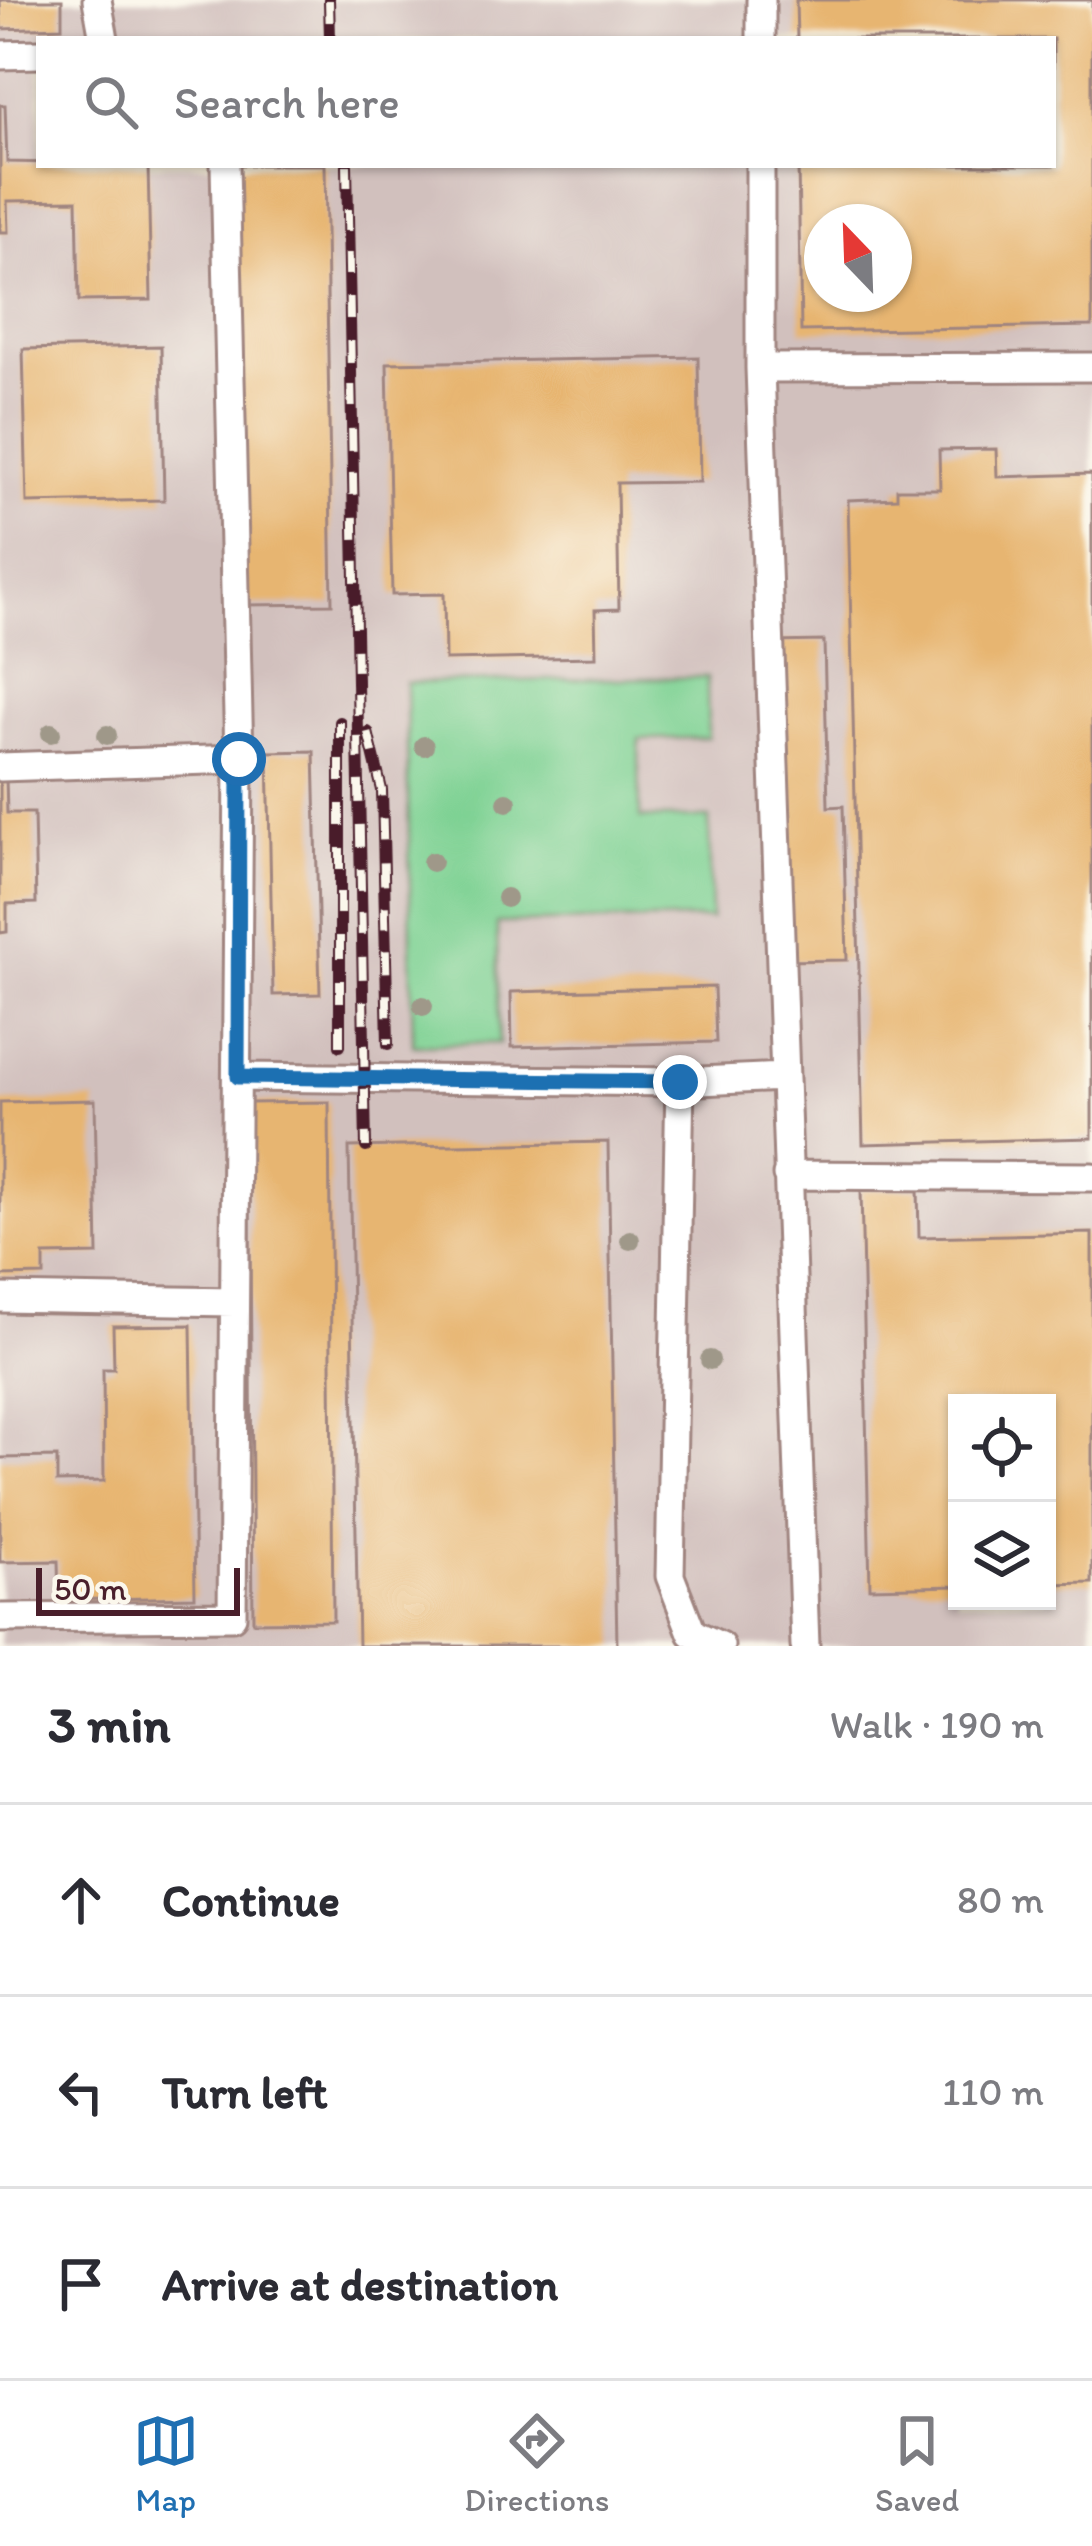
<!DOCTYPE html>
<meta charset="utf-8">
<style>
:root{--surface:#fff;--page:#f7f7f7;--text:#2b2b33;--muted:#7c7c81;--line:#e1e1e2;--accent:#1f6fb2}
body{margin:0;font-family:Itim,sans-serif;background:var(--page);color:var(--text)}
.controls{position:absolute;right:36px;bottom:36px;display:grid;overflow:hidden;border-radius:0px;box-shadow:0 3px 9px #0004}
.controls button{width:108px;height:108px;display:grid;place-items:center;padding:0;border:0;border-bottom:3px solid var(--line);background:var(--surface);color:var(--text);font:60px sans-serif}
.compass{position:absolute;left:804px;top:204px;width:108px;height:108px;border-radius:50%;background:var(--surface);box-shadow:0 3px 9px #0004;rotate:337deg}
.scale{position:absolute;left:36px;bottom:30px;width:204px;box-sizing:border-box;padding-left:12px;border:6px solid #4a1f2b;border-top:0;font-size:33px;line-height:42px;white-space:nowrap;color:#4a1f2b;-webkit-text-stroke:9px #fbf7ec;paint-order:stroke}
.stop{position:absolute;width:36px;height:36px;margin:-27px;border:9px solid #1f6fb2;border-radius:50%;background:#fff}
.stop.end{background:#1f6fb2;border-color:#fff;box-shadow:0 3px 12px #0008}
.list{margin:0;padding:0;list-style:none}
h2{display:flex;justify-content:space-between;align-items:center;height:156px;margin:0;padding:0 48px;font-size:51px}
h2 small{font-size:39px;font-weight:400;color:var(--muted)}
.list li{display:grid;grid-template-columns:78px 1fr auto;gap:36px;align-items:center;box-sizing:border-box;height:192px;padding:0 48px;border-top:3px solid var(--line)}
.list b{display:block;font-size:45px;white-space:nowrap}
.list em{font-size:39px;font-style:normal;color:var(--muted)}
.icon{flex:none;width:66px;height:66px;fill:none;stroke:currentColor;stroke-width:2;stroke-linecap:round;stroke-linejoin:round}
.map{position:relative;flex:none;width:1092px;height:1646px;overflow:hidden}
.search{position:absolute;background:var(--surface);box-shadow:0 3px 9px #0004;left:36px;right:36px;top:36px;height:132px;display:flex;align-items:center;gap:30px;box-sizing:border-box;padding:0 42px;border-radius:0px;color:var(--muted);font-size:45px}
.sheet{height:732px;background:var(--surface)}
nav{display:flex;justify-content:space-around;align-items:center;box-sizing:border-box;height:168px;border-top:3px solid var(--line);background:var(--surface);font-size:33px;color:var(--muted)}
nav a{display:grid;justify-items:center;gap:6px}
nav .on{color:var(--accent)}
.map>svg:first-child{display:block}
</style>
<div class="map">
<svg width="1092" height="1646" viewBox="0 0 1092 1646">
<rect width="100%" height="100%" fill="#fbf7ec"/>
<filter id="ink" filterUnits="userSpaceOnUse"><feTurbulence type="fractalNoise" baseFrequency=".00833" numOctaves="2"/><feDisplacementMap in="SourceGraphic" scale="24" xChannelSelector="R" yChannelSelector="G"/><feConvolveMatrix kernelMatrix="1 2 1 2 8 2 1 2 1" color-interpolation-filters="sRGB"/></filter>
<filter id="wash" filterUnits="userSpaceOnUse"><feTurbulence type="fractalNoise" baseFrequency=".004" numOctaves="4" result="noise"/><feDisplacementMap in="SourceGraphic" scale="48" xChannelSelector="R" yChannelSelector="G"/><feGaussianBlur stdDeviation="2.7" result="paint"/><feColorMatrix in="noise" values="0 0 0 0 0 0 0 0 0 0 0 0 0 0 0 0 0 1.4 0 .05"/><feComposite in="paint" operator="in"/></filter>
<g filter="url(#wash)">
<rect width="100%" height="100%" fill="#f5ebd5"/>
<path fill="#d1c0bd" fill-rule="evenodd" d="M0 0H1092V1646H0ZM39 39H1053V165H39ZM822 222H894V294H822ZM957 1403H1047V1601H957Z"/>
<path fill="#7dd193" stroke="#64785f" stroke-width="3" d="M707 677 708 738 639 739 640 818H709L711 919 497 923 499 1043 413 1045 406 683Z"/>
<g id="blocks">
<path fill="#e7b571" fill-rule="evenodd" d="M0 0H62V27L1 29Z
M796 0H1092V326L801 331 798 165H1053V39H797ZM822 222H894V294H822Z
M0 105H5L7 162 148 165 151 300 79 301 77 200 7 201 8 232H0Z
M233 165H325L332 604 240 605Z
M161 346 164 500 27 503 23 349Z
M698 357 700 482 617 483 619 609 595 610 596 657 445 660 444 594 392 595 387 363Z
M996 449 997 477 1092 474V1138L863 1144 848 500 897 498V489H940L939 450Z
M824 641 828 807 843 806 847 960 780 961 772 642Z
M314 751 320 994 273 995 268 752Z
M0 778H6L7 813H34L36 903 7 904V932L0 933Z
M714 987 716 1042 512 1047 511 992Z
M95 1100 98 1254 44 1255V1275L0 1276V1102Z
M329 1102 333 1621 253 1622 249 1103Z
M608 1142 617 1646H358L349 1147Z
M918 1188 919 1237 1092 1233V1583L1047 1584V1403H957V1586L870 1588 861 1190Z
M191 1325 195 1597 59 1600 58 1561 0 1562V1458L57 1457V1482L104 1481 103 1369H114L113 1326Z"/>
</g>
</g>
<g filter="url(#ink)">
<use href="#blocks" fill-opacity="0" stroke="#a08580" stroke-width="3"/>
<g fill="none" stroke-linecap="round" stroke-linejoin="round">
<g stroke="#a08580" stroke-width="33">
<path id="minor" d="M97 0 104 39
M761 39V0
M0 55 39 54
M760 165V368L805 1646
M760 368 1092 367
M0 767 239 759
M238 1077 680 1082 783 1077
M680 1082 670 1576 692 1633 720 1646
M787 1175 1092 1177
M0 1298 234 1302
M0 1618 232 1616 239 759 225 165"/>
</g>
<use href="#minor" stroke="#fff" stroke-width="27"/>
<g stroke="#4a1f2b" stroke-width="12">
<path id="rail" d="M329 0 330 39
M347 165 366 1147
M368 732 382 790 388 1044
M340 1046V722"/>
</g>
<use href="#rail" stroke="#fbf7ec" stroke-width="8" stroke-dasharray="22" stroke-linecap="butt"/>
</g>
<g fill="#9f9889">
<circle cx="51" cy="733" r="10"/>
<circle cx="107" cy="735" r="10"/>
<circle cx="424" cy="746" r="10"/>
<circle cx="507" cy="802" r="10"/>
<circle cx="432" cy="862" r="10"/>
<circle cx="506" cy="898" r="10"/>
<circle cx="423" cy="1006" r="10"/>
<circle cx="630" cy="1240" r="10"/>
<circle cx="710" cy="1360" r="10"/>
</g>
</g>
<g fill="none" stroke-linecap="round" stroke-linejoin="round" filter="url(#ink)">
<path stroke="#1f6fb2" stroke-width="15" d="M239 759 238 1077 680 1082"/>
</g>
</svg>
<div class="controls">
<button><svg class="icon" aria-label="locate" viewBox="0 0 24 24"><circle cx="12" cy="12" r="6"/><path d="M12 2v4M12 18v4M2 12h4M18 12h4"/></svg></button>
<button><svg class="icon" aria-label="layers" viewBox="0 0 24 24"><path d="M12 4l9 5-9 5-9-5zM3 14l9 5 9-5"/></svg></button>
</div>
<svg class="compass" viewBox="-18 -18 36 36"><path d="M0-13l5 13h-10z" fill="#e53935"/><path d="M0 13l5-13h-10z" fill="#7c7c81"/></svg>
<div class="scale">50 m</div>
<div class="stop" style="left:239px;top:759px"></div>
<div class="stop end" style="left:680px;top:1082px"></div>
<div class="search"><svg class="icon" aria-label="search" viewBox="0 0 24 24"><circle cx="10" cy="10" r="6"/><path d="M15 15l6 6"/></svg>Search here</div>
</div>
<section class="sheet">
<h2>3 min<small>Walk · 190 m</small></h2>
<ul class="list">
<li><svg class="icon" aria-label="ahead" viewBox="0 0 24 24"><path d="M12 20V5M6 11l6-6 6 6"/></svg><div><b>Continue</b></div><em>80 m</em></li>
<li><svg class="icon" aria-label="left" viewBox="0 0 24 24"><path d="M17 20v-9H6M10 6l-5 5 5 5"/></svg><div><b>Turn left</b></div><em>110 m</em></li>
<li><svg class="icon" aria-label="arrive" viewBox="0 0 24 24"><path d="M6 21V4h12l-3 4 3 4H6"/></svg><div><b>Arrive at destination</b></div></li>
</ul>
</section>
<nav>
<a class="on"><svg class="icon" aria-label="map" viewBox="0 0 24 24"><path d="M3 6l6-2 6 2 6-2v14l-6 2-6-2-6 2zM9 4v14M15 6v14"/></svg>Map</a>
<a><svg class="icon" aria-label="directions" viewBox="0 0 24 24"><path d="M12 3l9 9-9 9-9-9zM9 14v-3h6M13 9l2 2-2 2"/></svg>Directions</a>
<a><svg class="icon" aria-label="saved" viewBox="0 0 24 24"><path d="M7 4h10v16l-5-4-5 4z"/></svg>Saved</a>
</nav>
